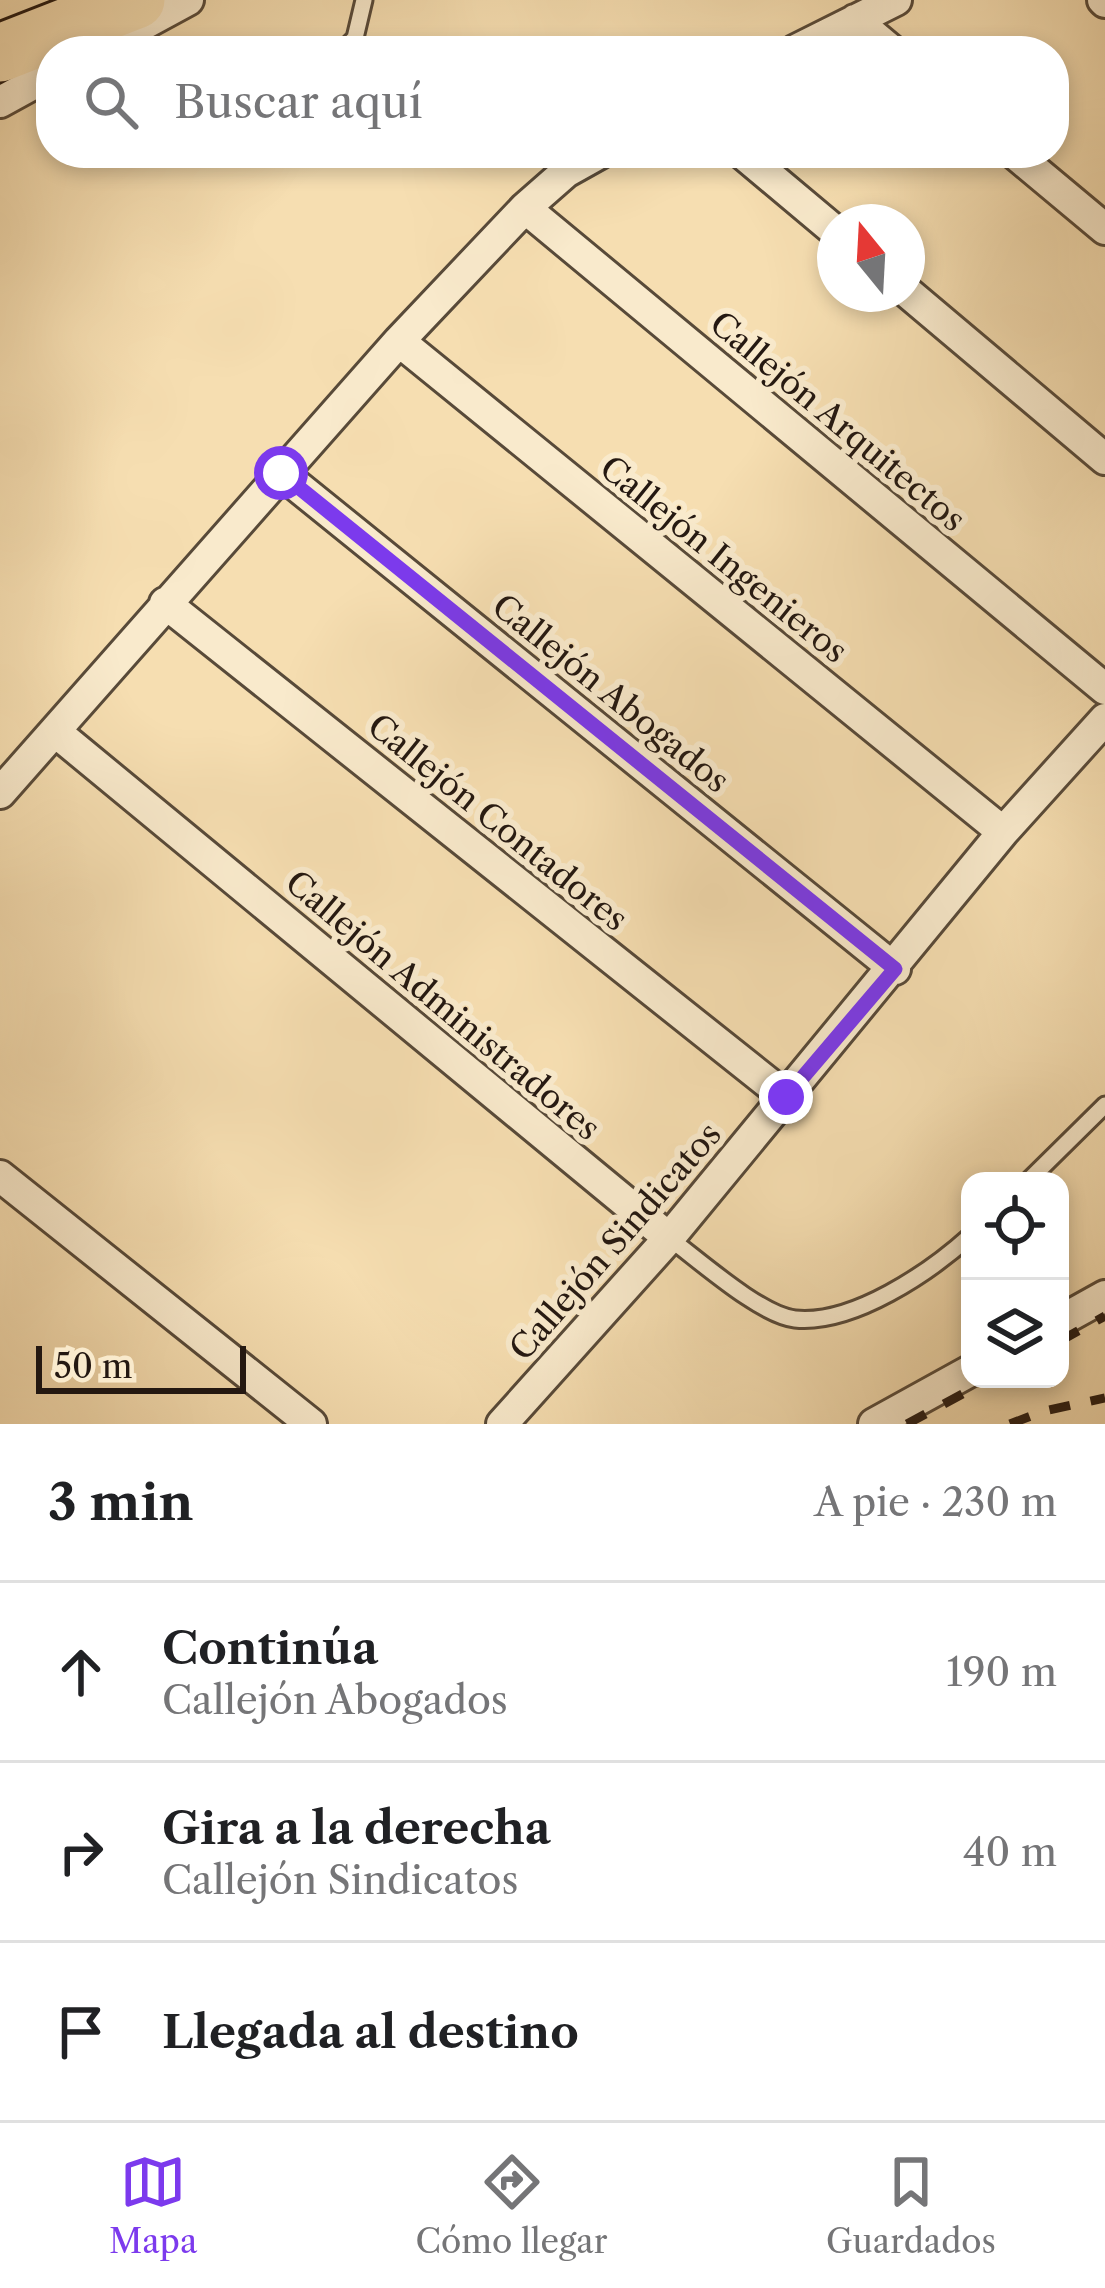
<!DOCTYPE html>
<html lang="es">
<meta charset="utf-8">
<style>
:root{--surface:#fff;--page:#f2f2f2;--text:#202124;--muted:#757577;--line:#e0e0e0;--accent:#7c3aed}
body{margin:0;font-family:"Libre Caslon Text",serif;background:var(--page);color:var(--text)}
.controls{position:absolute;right:36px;bottom:36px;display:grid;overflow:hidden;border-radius:24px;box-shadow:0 6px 18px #0003}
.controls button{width:108px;height:108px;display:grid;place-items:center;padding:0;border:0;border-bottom:3px solid var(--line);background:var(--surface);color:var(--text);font:60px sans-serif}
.compass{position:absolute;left:817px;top:204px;width:108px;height:108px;border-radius:50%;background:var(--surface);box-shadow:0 6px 18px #0003;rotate:342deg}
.scale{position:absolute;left:36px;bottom:30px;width:210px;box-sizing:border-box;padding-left:12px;border:6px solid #241811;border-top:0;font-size:33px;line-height:42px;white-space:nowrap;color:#241811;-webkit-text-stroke:9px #f9eacc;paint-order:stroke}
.stop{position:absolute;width:36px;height:36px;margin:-27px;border:9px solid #7c3aed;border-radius:50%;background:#fff}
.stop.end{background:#7c3aed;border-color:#fff;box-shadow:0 3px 12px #0008}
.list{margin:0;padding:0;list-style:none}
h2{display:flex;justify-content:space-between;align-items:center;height:156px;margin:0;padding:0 48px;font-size:51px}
h2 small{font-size:39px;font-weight:400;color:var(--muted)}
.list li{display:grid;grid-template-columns:78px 1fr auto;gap:36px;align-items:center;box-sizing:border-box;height:180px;padding:0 48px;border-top:3px solid var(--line)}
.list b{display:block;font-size:45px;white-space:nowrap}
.list p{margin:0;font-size:39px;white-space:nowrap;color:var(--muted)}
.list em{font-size:39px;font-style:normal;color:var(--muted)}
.icon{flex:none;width:66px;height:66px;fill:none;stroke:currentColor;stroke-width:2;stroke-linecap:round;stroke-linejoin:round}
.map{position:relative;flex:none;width:1105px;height:1424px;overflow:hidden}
.search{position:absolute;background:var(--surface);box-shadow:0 6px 18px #0003;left:36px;right:36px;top:36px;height:132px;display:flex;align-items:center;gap:30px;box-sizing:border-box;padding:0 42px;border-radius:48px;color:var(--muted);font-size:45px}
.sheet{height:696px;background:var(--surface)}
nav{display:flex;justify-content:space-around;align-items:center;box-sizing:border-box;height:168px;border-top:3px solid var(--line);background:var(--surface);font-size:33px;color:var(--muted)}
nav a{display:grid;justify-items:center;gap:6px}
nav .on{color:var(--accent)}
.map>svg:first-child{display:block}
</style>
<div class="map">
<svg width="1105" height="1424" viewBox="0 0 1105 1424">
<rect width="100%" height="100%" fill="#f6deb1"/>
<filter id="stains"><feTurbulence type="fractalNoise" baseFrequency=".00167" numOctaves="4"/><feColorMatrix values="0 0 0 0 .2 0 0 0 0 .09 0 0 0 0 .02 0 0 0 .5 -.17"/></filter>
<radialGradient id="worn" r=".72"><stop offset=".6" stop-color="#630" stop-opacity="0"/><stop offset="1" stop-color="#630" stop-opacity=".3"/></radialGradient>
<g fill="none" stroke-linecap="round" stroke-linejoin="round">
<g stroke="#584a39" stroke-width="21">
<path id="service" d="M342 51 355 38 364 0
M1028 1181 1105 1105
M669 1238C699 1260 760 1315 795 1319 853 1325 930 1272 970 1236"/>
</g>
<g stroke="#584a39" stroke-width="36">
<path id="minor" d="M1103 0 1105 2
M855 20 892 51
M94 51 188 0
M794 51 896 0
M0 102 51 74
M742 153 835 231
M1014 153 1105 229
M525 208 1105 689
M907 292 1105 459
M399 341 1003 832
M281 473 895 969
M165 603 786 1097
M57 733 669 1238
M0 793 399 341 525 208 566 172 600 153
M0 1176 311 1424
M1060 1321 1105 1296
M502 1424 669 1238 1003 832 1105 719
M874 1424 970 1371"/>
</g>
<g stroke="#241811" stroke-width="63">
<path id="motorway" d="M0 53 136 0"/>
</g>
<use href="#service" stroke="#f9eacc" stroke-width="15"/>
<use href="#minor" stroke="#f9eacc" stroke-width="30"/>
<use href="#motorway" stroke="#f6deb1" stroke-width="57"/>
<path stroke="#241811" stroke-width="9" stroke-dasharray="21 21" stroke-linecap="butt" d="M1060 1341 1105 1316
M907 1424 990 1379
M1010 1424 1044 1411 1105 1398"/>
</g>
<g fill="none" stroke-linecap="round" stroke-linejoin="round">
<path stroke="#7c3aed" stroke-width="15" d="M281 473 895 969 786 1097"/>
</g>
<g text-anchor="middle" stroke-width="12" stroke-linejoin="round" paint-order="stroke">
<g font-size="33" fill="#241811" stroke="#f9eacc">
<text transform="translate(838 421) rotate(40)" y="12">Callejón Arquitectos</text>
<text transform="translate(724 559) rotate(39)" y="12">Callejón Ingenieros</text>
<text transform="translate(611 693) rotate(39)" y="12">Callejón Abogados</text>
<text transform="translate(498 822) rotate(39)" y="12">Callejón Contadores</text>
<text transform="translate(443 1005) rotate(40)" y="12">Callejón Administradores</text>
<text transform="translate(615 1241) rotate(-49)" y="12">Callejón Sindicatos</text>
</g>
</g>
<rect width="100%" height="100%" filter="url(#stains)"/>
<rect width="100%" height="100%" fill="url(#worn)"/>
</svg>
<div class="controls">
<button><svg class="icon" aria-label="locate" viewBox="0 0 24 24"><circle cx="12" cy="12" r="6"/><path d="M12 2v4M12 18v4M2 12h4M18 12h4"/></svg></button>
<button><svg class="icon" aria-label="layers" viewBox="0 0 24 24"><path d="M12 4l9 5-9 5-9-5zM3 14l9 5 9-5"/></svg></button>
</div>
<svg class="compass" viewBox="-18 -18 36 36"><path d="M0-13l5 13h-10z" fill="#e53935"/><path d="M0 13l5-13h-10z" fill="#757577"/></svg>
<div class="scale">50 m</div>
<div class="stop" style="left:281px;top:473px"></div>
<div class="stop end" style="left:786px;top:1097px"></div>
<div class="search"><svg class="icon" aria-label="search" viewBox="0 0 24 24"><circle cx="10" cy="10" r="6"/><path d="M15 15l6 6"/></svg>Buscar aquí</div>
</div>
<section class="sheet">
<h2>3 min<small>A pie · 230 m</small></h2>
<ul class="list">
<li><svg class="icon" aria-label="ahead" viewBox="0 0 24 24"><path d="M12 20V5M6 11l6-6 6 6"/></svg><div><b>Continúa</b><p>Callejón Abogados</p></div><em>190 m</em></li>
<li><svg class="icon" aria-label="right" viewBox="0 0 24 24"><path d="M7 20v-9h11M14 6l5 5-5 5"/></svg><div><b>Gira a la derecha</b><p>Callejón Sindicatos</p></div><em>40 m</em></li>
<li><svg class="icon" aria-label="arrive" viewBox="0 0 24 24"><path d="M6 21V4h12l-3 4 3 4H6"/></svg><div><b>Llegada al destino</b></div></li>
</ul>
</section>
<nav>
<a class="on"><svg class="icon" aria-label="map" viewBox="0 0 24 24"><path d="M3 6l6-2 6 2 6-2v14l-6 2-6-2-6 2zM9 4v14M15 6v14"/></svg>Mapa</a>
<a><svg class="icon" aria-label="directions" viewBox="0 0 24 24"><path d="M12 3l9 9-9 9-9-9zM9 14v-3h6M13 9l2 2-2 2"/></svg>Cómo llegar</a>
<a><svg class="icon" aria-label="saved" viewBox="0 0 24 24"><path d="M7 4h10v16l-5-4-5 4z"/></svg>Guardados</a>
</nav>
